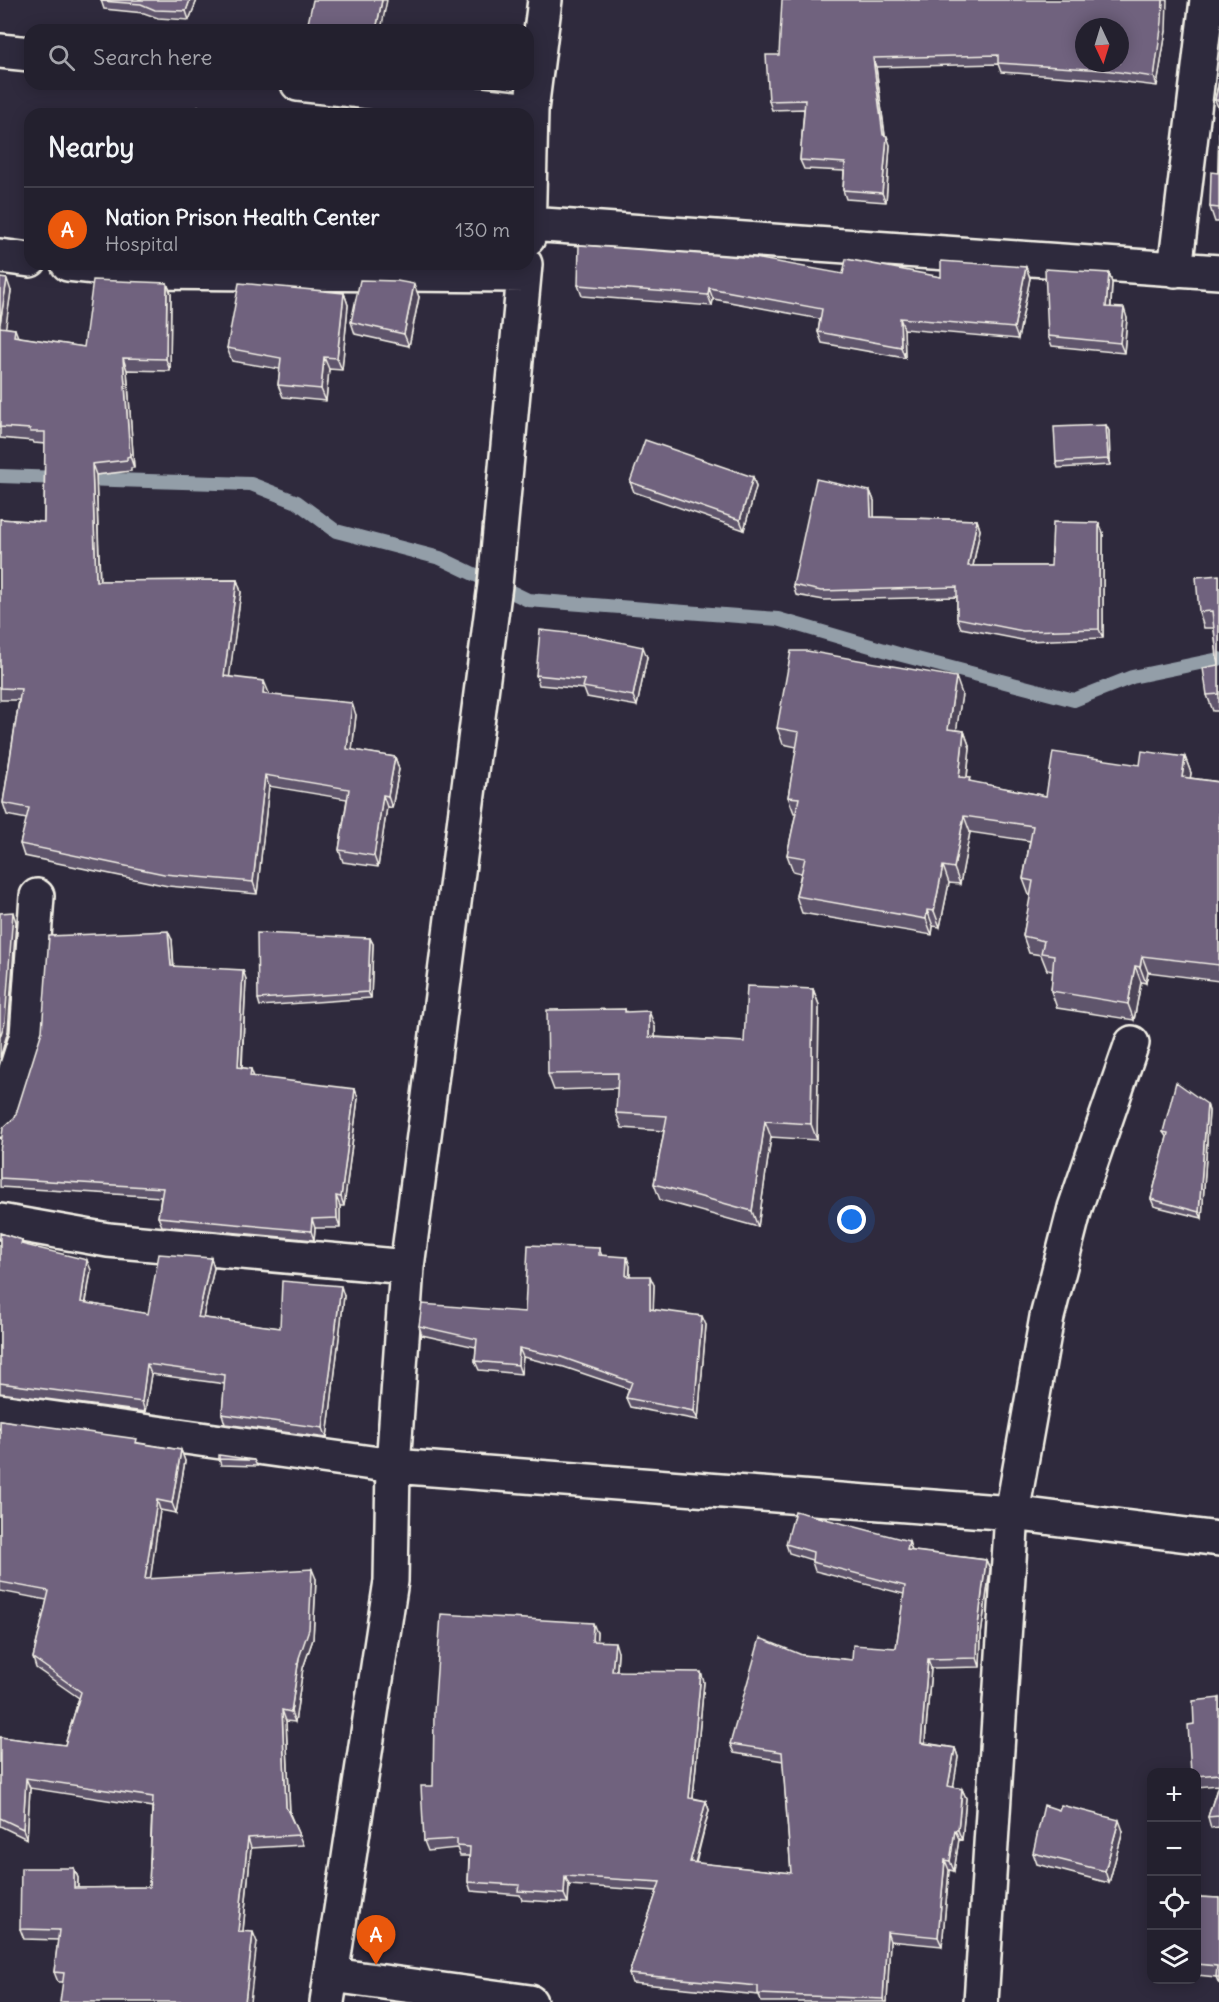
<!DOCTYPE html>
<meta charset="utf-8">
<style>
:root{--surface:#23202e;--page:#2f2d3a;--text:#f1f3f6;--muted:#a3a3aa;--line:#403e4a;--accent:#ea580c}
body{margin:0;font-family:Delius,sans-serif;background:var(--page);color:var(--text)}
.controls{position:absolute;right:18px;bottom:18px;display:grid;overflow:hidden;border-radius:12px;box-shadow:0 3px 15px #0003}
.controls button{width:54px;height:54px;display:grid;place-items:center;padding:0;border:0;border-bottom:2px solid var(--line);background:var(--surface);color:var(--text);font:30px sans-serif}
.compass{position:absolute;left:1075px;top:18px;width:54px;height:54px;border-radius:50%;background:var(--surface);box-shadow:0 3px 15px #0003;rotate:176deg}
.you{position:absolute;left:852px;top:1220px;width:21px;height:21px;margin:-15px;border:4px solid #fff;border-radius:50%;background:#1a73e8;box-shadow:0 0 0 9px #1a73e833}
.badge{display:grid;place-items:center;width:39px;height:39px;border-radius:50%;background:var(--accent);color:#fff;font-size:20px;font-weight:700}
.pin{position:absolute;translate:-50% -50px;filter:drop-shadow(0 2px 3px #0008)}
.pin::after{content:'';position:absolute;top:32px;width:21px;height:18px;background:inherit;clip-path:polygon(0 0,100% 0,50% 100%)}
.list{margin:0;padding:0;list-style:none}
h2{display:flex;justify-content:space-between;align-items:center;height:78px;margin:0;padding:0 24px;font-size:26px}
h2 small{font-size:20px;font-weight:400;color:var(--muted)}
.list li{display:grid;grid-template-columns:39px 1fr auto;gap:18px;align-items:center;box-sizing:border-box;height:84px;padding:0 24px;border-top:2px solid var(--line)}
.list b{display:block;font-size:22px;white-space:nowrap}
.list p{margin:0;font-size:20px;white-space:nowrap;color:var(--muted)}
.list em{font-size:20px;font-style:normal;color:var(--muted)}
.icon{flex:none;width:33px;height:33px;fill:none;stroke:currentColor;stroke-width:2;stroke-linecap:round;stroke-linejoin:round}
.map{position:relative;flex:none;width:1219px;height:2002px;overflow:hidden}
.search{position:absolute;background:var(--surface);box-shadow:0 3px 15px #0003;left:24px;top:24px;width:510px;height:66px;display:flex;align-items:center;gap:15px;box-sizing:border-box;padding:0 21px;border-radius:18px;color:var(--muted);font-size:22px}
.panel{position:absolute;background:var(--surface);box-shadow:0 3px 15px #0003;left:24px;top:108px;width:510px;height:162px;border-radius:18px}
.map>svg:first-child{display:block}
</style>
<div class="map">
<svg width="1219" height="2002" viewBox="0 0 1219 2002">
<rect width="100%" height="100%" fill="#2f2a3d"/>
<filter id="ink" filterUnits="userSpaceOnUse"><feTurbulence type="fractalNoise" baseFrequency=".0167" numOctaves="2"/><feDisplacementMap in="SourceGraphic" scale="12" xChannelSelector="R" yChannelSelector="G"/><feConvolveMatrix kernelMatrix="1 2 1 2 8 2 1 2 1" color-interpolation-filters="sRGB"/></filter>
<g filter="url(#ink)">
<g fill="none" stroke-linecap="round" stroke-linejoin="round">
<path stroke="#939ea8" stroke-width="14" d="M0 476 61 478
M80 479 251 484 297 502 336 531 440 558 528 600 778 619 898 654 1074 700 1132 677 1219 659"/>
<g stroke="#f4f1e8" stroke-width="38">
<path id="street" d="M0 51 30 54
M298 84 531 110
M529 224 1219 272
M528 238 531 110 545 0
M0 256 30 260
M68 264 140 272 524 275
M1175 270 1207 0
M0 1120 27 1035 37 896
M0 1221 108 1240 407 1267
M0 1411 393 1466 1012 1513 1219 1539
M332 1975 530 2002
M327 2002 391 1581 393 1466 407 1267 495 585 525 264
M981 2002 1012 1513 1047 1317 1075 1208 1132 1043"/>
</g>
<use href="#street" stroke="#2f2a3d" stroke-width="33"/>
</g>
<path fill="#5f546c" stroke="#f4f1e8" stroke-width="1.5" d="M101 0H197L189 20 158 18 144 13 104 9Z
M1166 31 1157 86 1108 80 1001 72 998 64 876 67 885 135 890 145 886 202 846 199 843 190 844 171 804 169 800 160 804 109 772 110 769 101 779 55Z
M1219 81V110L1215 100Z
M1219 130V222H1215L1210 207 1218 173Z
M1026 267 1030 278 1018 339 904 329 905 358 822 343 818 332 820 319 713 299 712 306 582 296 578 285 843 274 941 277Z
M1109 273 1112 283 1111 307 1127 318 1124 353 1052 346 1048 336Z
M0 278 11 291 5 328 15 329 18 337 84 347 167 283 171 294 170 371 127 370 134 468H131V471L96 475 100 581 237 580 241 592 229 677 269 693 268 695 356 715 352 750 395 757 399 769 392 808 387 807 378 867 343 862 339 850 347 799 269 786 257 894 168 886 24 856 20 844 27 819 7 815 3 803 19 700H0V519L44 522 45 444 34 443 33 441 0 438Z
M344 293 348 305 342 370 329 369 326 401 283 397 278 385 280 369 232 361 227 348Z
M419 297 409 346 355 334 351 322Z
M1106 425 1109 431 1110 465 1058 468 1056 462Z
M753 477 756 487 744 530 634 492 630 482Z
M870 491 874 501V517L977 520 980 530 973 566H1051L1099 523 1103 533V638L1027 641 961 628 957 618V597L824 600 796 595 793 585Z
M1219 575V711H1213L1207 695 1218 665 1214 628H1204L1199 612Z
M647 657 637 706 587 697 584 689 539 685 536 675Z
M962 694 956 730 964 731 970 748 967 778 971 782 1046 796 1140 765 1185 757 1191 773 1190 778 1219 782V981L1148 972 1146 983 1141 982 1134 1020 1057 1008 1051 991 1053 971 1047 970 1041 955 1029 953 1023 936 1031 896 1029 895 1023 879 1030 841 970 832 960 884 949 883 940 927 933 926 932 935 802 913 796 896 801 873 793 871 787 855 796 813H794L788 797 797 747 783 744 777 728Z
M370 938 373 944 371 998 260 1006 258 999Z
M172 940 174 967 246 979 242 1068 251 1069 254 1077 358 1098 344 1206H340V1228H315L314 1240 162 1226 158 1217 161 1197 0 1187V1152L15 1117Z
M813 989 819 1005 817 1140 771 1137 758 1227 660 1200 654 1184 664 1131 622 1128 616 1113 618 1088 554 1090 548 1074 625 1009 626 1012 655 1027V1037L744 1042Z
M1207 1104 1209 1111 1202 1218 1154 1206 1151 1199 1167 1138 1163 1132Z
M0 1233 22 1240 23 1245 91 1270 86 1303 148 1314 211 1258 214 1268 203 1318 280 1328 344 1296 327 1438 225 1424 222 1414 225 1384 151 1374 145 1412 0 1393Z
M599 1248 602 1256 630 1266V1276L654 1285 653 1310 706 1325 698 1420 630 1407 626 1398 629 1389 564 1367 523 1357 521 1374 479 1370 475 1361 476 1347 422 1335 419 1326 525 1312Z
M0 1420 181 1450 185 1461 176 1513 160 1510 150 1579H316L313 1639 303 1668 295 1722 286 1721 290 1814 303 1845 251 1848 243 1931 257 1942 62 1982H58L54 1972 58 1940 24 1939 20 1929 74 1868 78 1878V1888L149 1887 152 1807 30 1788 27 1839 0 1826V1737L65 1745 79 1698 36 1668 33 1658 47 1600 0 1591Z
M219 1459 254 1460 257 1466 221 1465Z
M786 1544 912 1551 986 1560 990 1569 981 1635 980 1667 931 1668 925 1743 955 1748 958 1757 953 1787 962 1789 966 1798 962 1840 959 1839 954 1871 949 1870 942 1946 890 1941 887 2002H761L759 1995 632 1983 629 1974 657 1891 569 1885 568 1903 522 1900 520 1895 471 1891 468 1882 469 1856H460L457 1848 428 1851 424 1841 433 1786 597 1633 596 1642 618 1652 617 1671 704 1682 693 1798 706 1801 709 1810 696 1863 791 1873 783 1761 734 1753 730 1744 802 1655 852 1660 896 1648 904 1594 815 1571 812 1562V1560L789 1553Z
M1219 1698V1827L1211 1828 1208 1817 1218 1785 1197 1787 1194 1724Z
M1123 1831 1109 1883 1037 1864 1033 1853Z
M1197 1897 1219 1898V1984L1216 1977 1197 1975Z"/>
<path fill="#4e4558" stroke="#f4f1e8" stroke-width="1.5" d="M190 0H197L189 20 186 11Z
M382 0H387L381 30H376Z
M1163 0H1167L1166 31 1157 86 1154 77Z
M873 58 876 67 886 144 883 135Z
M887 136 890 145 886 202 882 193Z
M1026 267 1030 278 1018 339 1014 328Z
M1109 273 1112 283 1110 317 1106 307Z
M7 279 11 291 4 339 0 328V324Z
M167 283 171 294 170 371 166 359Z
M414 284 419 297 409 346 404 334Z
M709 288 713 299 712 306 708 295Z
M344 293 348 305 342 370 337 358Z
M1124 308 1127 318 1124 353 1120 343Z
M900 318 904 329 905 358 901 347Z
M324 357 329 369 326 401 321 389Z
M123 358 127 370 134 468 130 456Z
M1106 425 1109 431 1110 465 1108 459Z
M92 464 96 475 100 592 96 581Z
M753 477 756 487 744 530 740 520Z
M870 491 874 501V527L871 517Z
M977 520 980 530 971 576 968 566Z
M1099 523 1103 533V638L1099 629Z
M237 580 241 592 228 687 224 676Z
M643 647 647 657 637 706 633 696Z
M956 677 962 694 954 746 948 729Z
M264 681 269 693 267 706 263 694Z
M352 703 356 715 351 760 347 749Z
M964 731 970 748 965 794 959 777Z
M395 757 399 769 392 808 388 796Z
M1185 757 1191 773 1188 794 1182 777Z
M265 775 269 786 257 894 253 882Z
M383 795 387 807 378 867 374 856Z
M964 816 970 832 960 884 954 868Z
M943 866 949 883 940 927 934 911Z
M927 910 933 926 932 935 926 919Z
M13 912 16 922 8 1031 0 1058V1037Z
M168 931 172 940 174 976 171 966Z
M370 938 373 944 371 998 368 992Z
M1142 956 1148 972 1146 983 1140 967Z
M1135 966 1141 982 1134 1020 1128 1004Z
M243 970 246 979 241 1076 238 1067Z
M813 989 819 1005 817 1140 811 1124Z
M649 1011 655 1027V1052L649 1037Z
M355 1089 358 1098 344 1206 341 1197Z
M1207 1104 1209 1111 1202 1218 1199 1212Z
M765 1121 771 1137 758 1227 752 1211Z
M336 1196 340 1206V1228L337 1218Z
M312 1219 315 1228 314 1240 311 1231Z
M627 1257 630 1266 629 1285 626 1276Z
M211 1258 214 1268 201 1327 198 1317Z
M87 1260 91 1270 84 1312 81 1302Z
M650 1276 654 1285 653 1318 650 1309Z
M341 1286 344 1296 327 1438 323 1428Z
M702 1316 706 1325 698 1420 694 1411Z
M519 1348 523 1357 521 1374 518 1365Z
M147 1364 151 1374 145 1412 142 1402Z
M181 1450 185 1461 176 1513 172 1503Z
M157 1500 160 1510 149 1589 145 1579Z
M909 1541 912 1551 907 1550Z
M986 1560 990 1569 981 1635 980 1667 977 1658 978 1626Z
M312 1569 316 1579 313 1639 303 1668 295 1722 291 1712Z
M593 1623 597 1633 596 1651 592 1641Z
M615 1642 618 1652 616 1680 612 1671Z
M928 1659 931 1668 924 1752 921 1743Z
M701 1672 704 1682 692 1807 689 1798Z
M282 1710 286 1721 290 1817 286 1807Z
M955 1748 958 1757 952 1796 948 1786Z
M26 1778 30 1788 27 1839 23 1829Z
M962 1789 966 1798 962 1840 958 1830Z
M706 1801 709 1810 693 1871 690 1862Z
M1119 1820 1123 1831 1109 1883 1105 1871Z
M955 1830 959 1839 954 1871 950 1861Z
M248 1838 251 1848 242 1941 238 1931Z
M945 1860 949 1870 942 1946 938 1937Z
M74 1868 78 1878 77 1898 74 1888Z
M565 1876 569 1885 568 1903 564 1894Z
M253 1932 257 1942 250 2002H245Z
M887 1932 890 1941 887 2002H884L883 1999Z"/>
<path fill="#6f627e" stroke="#f4f1e8" stroke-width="1.5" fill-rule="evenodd" d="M101 0H190L186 11 155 10 141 4 101 1Z
M313 0H382L376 30H319L307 28Z
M782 0H1163L1162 22 1154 77 1104 70 998 63V55L873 58 883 135 887 136 882 193 843 190 845 163 800 160 805 100 769 101 766 55H779ZM1084 27H1120V63H1084Z
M1219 81V100H1215Z
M198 107 255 114H198Z
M1219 130V208L1210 207 1211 172 1218 173Z
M579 245 755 258 843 274 846 259 941 277V261L1026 267 1014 328 900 318 901 347 818 332 822 309 709 288 708 295 578 285Z
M1045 269 1109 273 1106 307 1124 308 1120 343 1048 336Z
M0 278 7 279 0 324Z
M93 280 167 283 166 359 123 358 130 456 127 457V460L92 464 96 581 237 580 224 676 264 681 263 694 352 703 347 749 395 757 388 796 383 795 374 856 339 850 349 789 265 775 253 882 164 874 20 844 29 808 3 803 21 689 0 688V519L44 522 45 432H30V429L0 427V327L15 329 14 336 84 347Z
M360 280 397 281 414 284 404 334 351 322Z
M239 283 344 293 337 358 324 357 321 389 278 385 281 358 227 348Z
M1106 425 1108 459 1056 462 1054 427Z
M645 440 753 477 740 520 630 482Z
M816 479 870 491 871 517 977 520 968 566H1051L1053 522 1099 523V629L1023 631 957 618V587L821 591 793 585Z
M1219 575V694L1207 695 1203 668 1218 665 1212 611 1199 612 1196 577Z
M540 630 586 635 643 647 633 696 583 687 585 680 536 675Z
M791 651H807L956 677 948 729 964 731 959 777 970 778 969 781 1046 796 1053 752 1140 765 1142 751 1185 757 1182 777 1219 782V965L1142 956 1140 967 1135 966 1128 1004 1051 991 1054 955 1041 953 1044 941 1023 936 1033 881 1023 879 1033 826 964 816 954 868 943 866 934 911 927 910 926 919 796 896 805 858 787 855 799 798 788 797 799 732 777 728Z
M13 912 5 1022 0 1037V913Z
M168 931 171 966 243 970 238 1067 251 1069 250 1076 355 1089 341 1197 336 1196 337 1218 312 1219 311 1231 158 1217 163 1188 0 1178V1152L3 1128 15 1117 42 1031 49 936Z
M257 933 370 938 368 992 258 999Z
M747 986 813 989 811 1124 765 1121 752 1211 654 1184 667 1116 616 1113 618 1073 548 1074 547 1010 625 1009V1012L649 1011V1037L744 1042Z
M1176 1082 1207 1104 1199 1212 1151 1199 1168 1133 1163 1132Z
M0 1233 22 1240 21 1244 87 1260 81 1302 148 1314 159 1254 211 1258 198 1317 280 1328 282 1281 341 1286 323 1428 222 1414 225 1375 147 1364 142 1402 0 1383Z
M528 1245 599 1248V1255L627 1257 626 1276H650V1309L702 1316 694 1411 626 1398 632 1382 561 1357 519 1348 518 1365 475 1361 477 1339 419 1326 422 1304 525 1312Z
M0 1420 137 1439 136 1443 181 1450 172 1503 157 1500 145 1579 312 1569 309 1629 299 1658 291 1712 282 1710 286 1807 299 1835 248 1838 238 1931 253 1932 245 2002H60L64 1973 54 1972 59 1930 20 1929 21 1868H74V1888L149 1887 153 1797 26 1778 23 1829 0 1818V1737L65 1745 81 1692 33 1658 49 1591 0 1582Z
M219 1455 254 1460 219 1459Z
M795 1511 909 1541 907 1550 986 1560 978 1626 977 1658 928 1659 921 1743 955 1748 948 1786 962 1789 958 1830H955L950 1861 945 1860 938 1937 887 1932 883 1999 758 1994V1986L629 1974 660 1882 565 1876 564 1894 518 1891 519 1885 468 1882 470 1847 457 1846V1839L424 1841 421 1786H433L434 1713 441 1614 593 1623 592 1641 615 1642 612 1671 701 1672 689 1798 706 1801 690 1862 791 1873 782 1752 730 1744 760 1638 802 1655 852 1660 853 1645 896 1648 905 1586 812 1562 813 1552 786 1544Z
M1219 1698V1774L1197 1776V1773H1191L1188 1725 1194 1724 1193 1701Z
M1219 1783V1816L1208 1817Z
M1044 1805 1059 1810 1061 1805 1119 1820 1105 1871 1033 1853Z
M1197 1897 1219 1898V1977H1216L1217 1966 1197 1964Z"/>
</g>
</svg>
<div class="controls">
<button>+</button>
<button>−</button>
<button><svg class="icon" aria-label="locate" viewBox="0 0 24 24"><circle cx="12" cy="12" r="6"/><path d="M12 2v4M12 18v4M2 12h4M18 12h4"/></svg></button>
<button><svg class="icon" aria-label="layers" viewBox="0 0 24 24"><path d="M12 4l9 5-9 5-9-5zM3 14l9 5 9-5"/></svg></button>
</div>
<svg class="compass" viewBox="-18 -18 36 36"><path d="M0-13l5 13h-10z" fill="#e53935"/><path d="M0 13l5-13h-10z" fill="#a3a3aa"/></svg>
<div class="you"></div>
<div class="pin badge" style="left:376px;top:1965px">A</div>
<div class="search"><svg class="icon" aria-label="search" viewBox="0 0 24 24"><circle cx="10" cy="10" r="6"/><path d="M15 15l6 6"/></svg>Search here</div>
<section class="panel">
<h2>Nearby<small></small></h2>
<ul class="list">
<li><span class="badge">A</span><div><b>Nation Prison Health Center</b><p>Hospital</p></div><em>130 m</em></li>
</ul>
</section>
</div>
